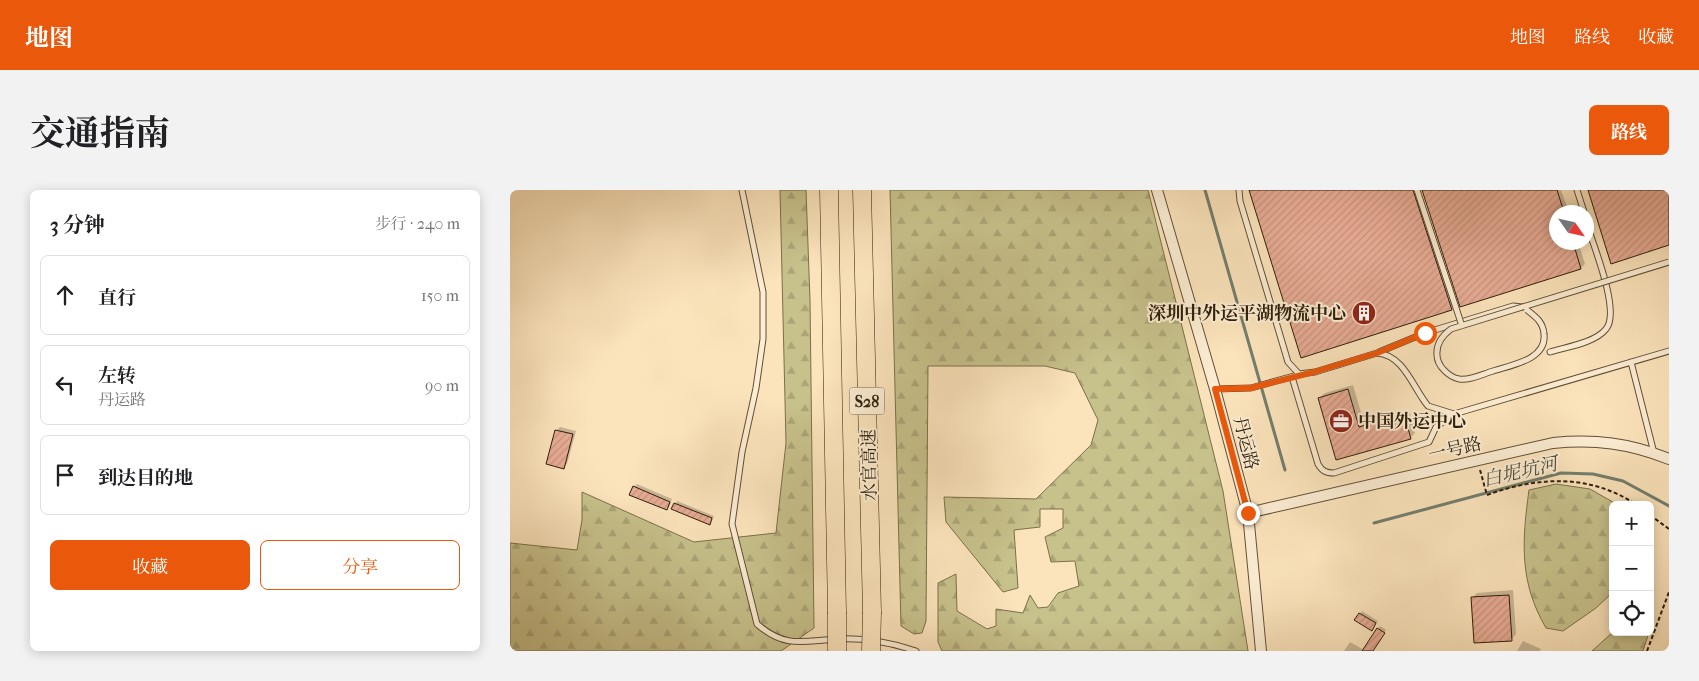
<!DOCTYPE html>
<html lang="zh">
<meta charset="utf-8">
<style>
:root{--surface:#fff;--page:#f2f2f2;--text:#202124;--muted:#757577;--line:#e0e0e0;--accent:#ea580c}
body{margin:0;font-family:"IM FELL French Canon","Noto Serif SC",serif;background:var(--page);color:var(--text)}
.controls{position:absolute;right:15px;bottom:15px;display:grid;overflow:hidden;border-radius:8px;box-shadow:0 2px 12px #0003}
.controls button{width:45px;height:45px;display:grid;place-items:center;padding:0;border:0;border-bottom:1px solid var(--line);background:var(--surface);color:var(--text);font:25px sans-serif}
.compass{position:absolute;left:1039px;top:15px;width:45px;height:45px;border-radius:50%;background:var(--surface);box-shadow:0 2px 12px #0003;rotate:124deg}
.stop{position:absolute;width:15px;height:15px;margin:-11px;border:4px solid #ea580c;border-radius:50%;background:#fff}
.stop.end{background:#ea580c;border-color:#fff;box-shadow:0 1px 5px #0008}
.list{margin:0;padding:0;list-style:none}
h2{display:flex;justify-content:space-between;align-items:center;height:65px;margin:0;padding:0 20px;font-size:21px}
h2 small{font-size:16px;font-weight:400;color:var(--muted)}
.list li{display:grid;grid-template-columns:32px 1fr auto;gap:15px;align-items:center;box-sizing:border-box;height:80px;margin:0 10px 10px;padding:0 10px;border:1px solid var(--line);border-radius:8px}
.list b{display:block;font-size:19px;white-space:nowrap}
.list p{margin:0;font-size:16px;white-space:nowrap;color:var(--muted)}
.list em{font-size:16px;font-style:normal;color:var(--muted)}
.actions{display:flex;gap:10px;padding:15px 20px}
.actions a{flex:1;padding:11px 0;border:1px solid var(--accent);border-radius:8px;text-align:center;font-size:18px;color:var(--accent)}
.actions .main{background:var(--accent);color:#fff}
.icon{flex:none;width:28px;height:28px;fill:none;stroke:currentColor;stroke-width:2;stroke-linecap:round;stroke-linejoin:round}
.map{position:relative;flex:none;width:1159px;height:461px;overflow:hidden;border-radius:8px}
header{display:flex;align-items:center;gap:30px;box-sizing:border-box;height:70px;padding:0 25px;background:var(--accent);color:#fff}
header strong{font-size:24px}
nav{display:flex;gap:28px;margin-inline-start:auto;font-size:18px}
.intro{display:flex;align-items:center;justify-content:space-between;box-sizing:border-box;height:120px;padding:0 30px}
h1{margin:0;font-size:35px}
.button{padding:12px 22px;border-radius:8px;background:var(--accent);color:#fff;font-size:18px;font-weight:700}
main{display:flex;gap:30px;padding:0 30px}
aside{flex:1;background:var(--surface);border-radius:8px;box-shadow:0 2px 12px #0003}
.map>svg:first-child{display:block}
</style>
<header>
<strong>地图</strong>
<nav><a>地图</a><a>路线</a><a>收藏</a></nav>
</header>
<div class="intro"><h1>交通指南</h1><a class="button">路线</a></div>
<main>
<aside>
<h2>3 分钟<small>步行 · 240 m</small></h2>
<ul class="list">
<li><svg class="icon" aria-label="ahead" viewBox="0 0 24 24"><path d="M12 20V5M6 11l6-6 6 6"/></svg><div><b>直行</b></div><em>150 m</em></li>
<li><svg class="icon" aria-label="left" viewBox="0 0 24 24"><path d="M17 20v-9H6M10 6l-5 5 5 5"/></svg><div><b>左转</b><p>丹运路</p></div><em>90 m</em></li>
<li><svg class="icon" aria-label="arrive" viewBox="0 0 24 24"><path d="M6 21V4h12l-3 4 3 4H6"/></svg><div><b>到达目的地</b></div></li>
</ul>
<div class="actions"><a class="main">收藏</a><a>分享</a></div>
</aside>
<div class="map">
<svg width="1159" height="461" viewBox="0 0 1159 461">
<defs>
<pattern id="forest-firs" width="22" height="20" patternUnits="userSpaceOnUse" patternTransform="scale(1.25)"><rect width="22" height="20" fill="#c7c18b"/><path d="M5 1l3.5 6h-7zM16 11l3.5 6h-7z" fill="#aba577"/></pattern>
<pattern id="building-hatch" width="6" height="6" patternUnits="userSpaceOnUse" patternTransform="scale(1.25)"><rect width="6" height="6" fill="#e7ab94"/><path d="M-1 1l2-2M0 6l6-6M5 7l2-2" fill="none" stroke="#c6937e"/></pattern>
</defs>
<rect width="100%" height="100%" fill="#fbe3bb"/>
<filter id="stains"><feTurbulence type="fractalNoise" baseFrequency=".004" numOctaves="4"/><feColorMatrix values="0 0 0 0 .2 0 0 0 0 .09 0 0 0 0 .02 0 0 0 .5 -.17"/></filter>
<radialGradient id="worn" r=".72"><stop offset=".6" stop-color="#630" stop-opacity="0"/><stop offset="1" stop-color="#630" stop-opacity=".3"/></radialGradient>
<path fill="url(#forest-firs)" stroke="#7a704b" d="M270 0H296L300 110 304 438 271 461H0V353L67 360 72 330V302L184 352 266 343 276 253Z
M380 0H638L713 301 738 461H432L428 452V393L446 384 447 421 477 439 486 436V419L513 423 520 405 528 418 538 417 548 403 569 396 565 371 541 372 535 347 553 338V319H530V337L504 340 508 398 493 402 436 332 434 307 526 309 581 255 588 230 565 183 535 176H418L416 431 412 443 404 444 391 436Z
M1046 294 1080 299 1108 315H1103V402L1086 418 1053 441 1036 438C1009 392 1012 351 1019 300Z
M1103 442H1139L1133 461H1082Z"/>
<path fill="#0003" d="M740 0H907L945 115 941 119Z
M913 0H1051L1059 22H1046V52H1068L1075 74 1071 78 951 116Z
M843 195 854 233 899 220 905 243 900 248 826 269 809 208 815 203Z
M50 237 66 241 57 274 53 278 46 241Z
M127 294 162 309 159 317 156 319 124 297Z
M167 311 204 326 202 331 199 334 163 319Z
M1003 400 1006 444 1001 450 962 408 967 403Z
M852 421 868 431 864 437 846 430Z
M870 436 876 440 863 461H834L840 452 854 460Z
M1013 451 1031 459 1030 461H1007Z"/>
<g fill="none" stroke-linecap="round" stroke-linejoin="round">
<path stroke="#727e6d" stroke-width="3" d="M695 0 775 280
M864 333 1051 283 1083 284 1113 291 1159 316"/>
</g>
<path fill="url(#building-hatch)" stroke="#2e1e0b" d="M739 0H903L942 120 791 168Z
M912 0H1047L1054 22H1046V52H1063L1071 79 950 117Z
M1078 0H1159V55L1101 74Z
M838 199 849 237 894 224 901 249 826 270 808 208Z
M45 240 63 244 54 279 36 274Z
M123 296 160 312 157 320 119 305Z
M164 313 202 328 200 335 161 319Z
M999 405 1002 451 964 453 961 407Z
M849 423 866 433 862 441 844 430Z
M867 438 875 443 863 461H852Z"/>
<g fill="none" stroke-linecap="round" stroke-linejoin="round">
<g stroke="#614f37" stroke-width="7">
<path id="service" d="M232 0 253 102V149L246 198 232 262 222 334 247 434C277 460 295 450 330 449 356 448 382 453 406 461
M729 0 730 11 778 172 789 184 805 182 867 163C894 165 903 198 918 216L944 224 1159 161
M1067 0 1074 22
M869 162 915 143 1003 116 1012 117
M1040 162C1056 157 1085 153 1096 139 1111 122 1083 54 1076 32
M1121 172 1144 263
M782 187 808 274C812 281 816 283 824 283L919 252 926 237 944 224
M705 199 741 198 784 186"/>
</g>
<g stroke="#614f37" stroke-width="12">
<path id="minor" d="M647 0 705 199 738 323 751 461
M738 323 1043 253C1085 249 1119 253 1159 269"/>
</g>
<g stroke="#2e1e0b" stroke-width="19">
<path id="motorway" d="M319 0 327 422
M352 0 362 422"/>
</g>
<path stroke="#2e1e0b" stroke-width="2" stroke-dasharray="4 2.5" stroke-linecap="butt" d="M970 280 977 305C1029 286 1080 284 1127 315
M1140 325 1159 339
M1137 461 1159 402"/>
<use href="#service" stroke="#fcedd3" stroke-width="5"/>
<use href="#minor" stroke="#fcedd3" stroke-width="10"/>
<use href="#motorway" stroke="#fbe3bb" stroke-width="18"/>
<g stroke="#614f37" stroke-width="7" stroke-linecap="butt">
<path id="service-bridge" d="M907 0 952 136
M1017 120C1026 127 1033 132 1034 144 1037 170 1001 175 983 181 973 184 959 191 949 189 939 187 927 176 927 165 926 154 933 145 941 139L1159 72"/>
</g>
<g stroke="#2e1e0b" stroke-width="19" stroke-linecap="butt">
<path id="motorway-bridge" d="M327 461V422
M361 461 362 422"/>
</g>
<use href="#service-bridge" stroke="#fcedd3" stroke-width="5"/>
<use href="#motorway-bridge" stroke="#fbe3bb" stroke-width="18"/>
</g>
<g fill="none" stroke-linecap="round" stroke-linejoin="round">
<path stroke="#ea580c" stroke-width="6" d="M738 323 705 199 741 198 804 182 867 163 915 143"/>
</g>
<defs>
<g id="building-disc" transform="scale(1.25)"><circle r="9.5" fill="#8f2418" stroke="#fcedd3"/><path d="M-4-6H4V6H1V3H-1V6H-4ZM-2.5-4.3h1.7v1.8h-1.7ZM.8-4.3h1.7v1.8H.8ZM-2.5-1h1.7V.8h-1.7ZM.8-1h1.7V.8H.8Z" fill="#fff"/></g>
<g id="office-disc" transform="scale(1.25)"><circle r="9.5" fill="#8f2418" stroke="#fcedd3"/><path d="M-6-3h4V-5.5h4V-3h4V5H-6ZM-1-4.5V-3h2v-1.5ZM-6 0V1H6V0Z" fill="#fff"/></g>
</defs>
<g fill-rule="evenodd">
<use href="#building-disc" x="854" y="123"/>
<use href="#office-disc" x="831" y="231"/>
</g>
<g text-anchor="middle" stroke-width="4" stroke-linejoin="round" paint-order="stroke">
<rect fill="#fcedd3" stroke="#6c5c47" stroke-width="1" x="339.5" y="197.5" width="35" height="27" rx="4"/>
<g font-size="16" font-weight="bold" fill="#2e1e0b">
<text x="357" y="217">S28</text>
</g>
<g font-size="18" font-weight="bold" fill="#2e1e0b" stroke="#fcedd3" text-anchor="end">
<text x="836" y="129">深圳中外运平湖物流中心</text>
<text x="848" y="237" text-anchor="start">中国外运中心</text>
</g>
<g font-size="18" fill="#2e1e0b" stroke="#fcedd3">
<text transform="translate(736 253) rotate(76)" y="6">丹运路</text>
<text transform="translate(945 259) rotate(-13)" y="6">一号路</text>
<text transform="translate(359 275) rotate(-91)" y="6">水官高速</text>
</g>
<g font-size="19" font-style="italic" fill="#504e3c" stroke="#fcedd3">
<text transform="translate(1010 281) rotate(-13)" y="7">白坭坑河</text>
</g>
</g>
<rect width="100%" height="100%" filter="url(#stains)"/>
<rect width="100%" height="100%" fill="url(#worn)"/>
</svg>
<div class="controls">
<button>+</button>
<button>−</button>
<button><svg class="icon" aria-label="locate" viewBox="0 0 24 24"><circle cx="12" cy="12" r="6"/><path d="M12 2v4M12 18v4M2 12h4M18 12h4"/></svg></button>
</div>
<svg class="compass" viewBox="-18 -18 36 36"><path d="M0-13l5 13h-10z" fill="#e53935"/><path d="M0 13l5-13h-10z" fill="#757577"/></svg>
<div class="stop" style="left:915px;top:143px"></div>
<div class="stop end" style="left:738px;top:323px"></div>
</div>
</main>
